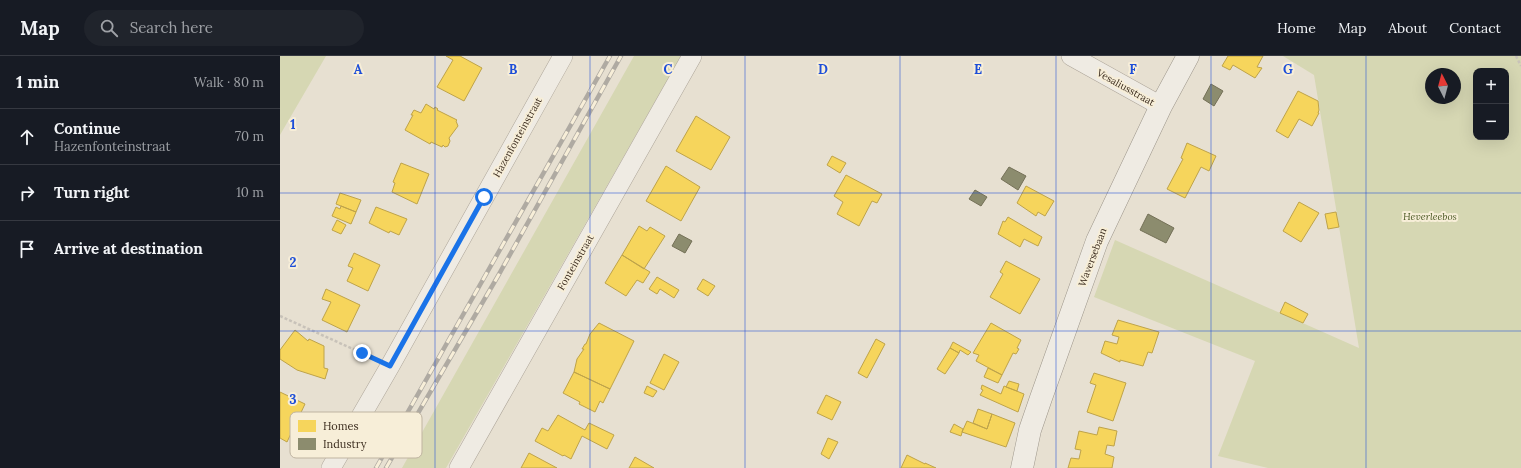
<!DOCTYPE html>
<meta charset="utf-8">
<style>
:root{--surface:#171b24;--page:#20242c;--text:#f1f3f6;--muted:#9ea1a6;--line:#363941}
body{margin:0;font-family:Lora,serif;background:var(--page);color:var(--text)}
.controls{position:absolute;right:12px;top:12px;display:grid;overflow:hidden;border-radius:8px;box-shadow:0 4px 16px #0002}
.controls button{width:36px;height:36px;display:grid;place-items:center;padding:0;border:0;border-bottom:1px solid var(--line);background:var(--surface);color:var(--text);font:20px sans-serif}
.compass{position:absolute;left:1145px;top:12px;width:36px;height:36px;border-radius:50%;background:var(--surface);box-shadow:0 4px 16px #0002;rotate:354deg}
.stop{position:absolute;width:12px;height:12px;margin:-9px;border:3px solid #1a73e8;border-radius:50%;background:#fff}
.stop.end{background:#1a73e8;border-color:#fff;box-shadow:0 1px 4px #0008}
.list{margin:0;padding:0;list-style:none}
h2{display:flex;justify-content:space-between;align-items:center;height:52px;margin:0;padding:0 16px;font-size:17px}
h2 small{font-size:13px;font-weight:400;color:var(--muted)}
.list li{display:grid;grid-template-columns:26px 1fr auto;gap:12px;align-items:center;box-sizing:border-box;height:56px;padding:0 16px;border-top:1px solid var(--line)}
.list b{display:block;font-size:15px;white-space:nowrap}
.list p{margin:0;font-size:13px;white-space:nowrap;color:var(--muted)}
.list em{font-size:13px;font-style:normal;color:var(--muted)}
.icon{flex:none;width:22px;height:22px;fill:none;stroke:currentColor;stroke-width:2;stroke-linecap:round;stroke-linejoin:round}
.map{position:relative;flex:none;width:1241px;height:412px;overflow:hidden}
header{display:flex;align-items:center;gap:24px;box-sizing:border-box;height:56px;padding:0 20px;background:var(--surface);border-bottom:1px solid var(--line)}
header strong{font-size:19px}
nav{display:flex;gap:22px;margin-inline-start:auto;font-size:14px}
.search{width:280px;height:36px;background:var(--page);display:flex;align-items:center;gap:10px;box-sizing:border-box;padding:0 14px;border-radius:22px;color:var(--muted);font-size:15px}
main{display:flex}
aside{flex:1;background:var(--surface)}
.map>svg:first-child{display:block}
</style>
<header>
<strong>Map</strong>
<div class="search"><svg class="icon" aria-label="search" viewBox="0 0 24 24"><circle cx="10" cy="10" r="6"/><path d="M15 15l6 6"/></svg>Search here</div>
<nav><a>Home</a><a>Map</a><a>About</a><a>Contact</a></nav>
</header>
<main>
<aside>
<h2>1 min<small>Walk · 80 m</small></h2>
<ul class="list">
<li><svg class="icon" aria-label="ahead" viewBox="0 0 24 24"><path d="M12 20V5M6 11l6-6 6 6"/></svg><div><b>Continue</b><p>Hazenfonteinstraat</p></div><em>70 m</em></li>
<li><svg class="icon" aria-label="right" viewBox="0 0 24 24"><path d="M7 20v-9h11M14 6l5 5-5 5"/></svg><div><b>Turn right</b></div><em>10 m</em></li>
<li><svg class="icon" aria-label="arrive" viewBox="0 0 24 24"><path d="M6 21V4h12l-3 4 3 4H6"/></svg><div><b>Arrive at destination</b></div></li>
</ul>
</aside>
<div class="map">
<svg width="1241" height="412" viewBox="0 0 1241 412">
<rect width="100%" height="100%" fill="#e7e0d1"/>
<path fill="#d6d7b3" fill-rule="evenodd" d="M0 0H46L0 79Z
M354 0H401L166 412H122Z
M1003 0H1241V412H988L938 400 975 305 814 241 835 184 1079 292 1034 19ZM1196 15H1226V81H1196ZM1151 18H1175V42H1151Z"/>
<path fill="#f6d55c" stroke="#bea34a" d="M166 0H180L202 12 184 45 157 31 173 4Z
M948 0H983L977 11 982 12 975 22 953 9 950 14 942 10Z
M1018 35 1038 45 1039 54 1038 57H1039L1032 70 1019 63 1008 82 996 75Z
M146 48 154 53 155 51 158 53 157 54 177 64 176 65 178 70 169 82 170 85 168 90 165 91 163 89 162 91 151 86 150 88 125 74 133 59H131L134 54 141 57Z
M416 60 450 81 431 114 396 95Z
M907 87 936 100 929 115 921 111 905 142 887 133 903 103 901 102Z
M552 100 566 107 560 117 547 109Z
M121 107 149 118 137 148 112 136 115 127 113 126Z
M386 110 420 131 401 165 366 145Z
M566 119 602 138 597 147 592 145 579 170 557 158 563 146 554 140Z
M746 130 774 145 765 160 758 156 756 160 737 147Z
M60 137 81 144 76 156 56 148Z
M1019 146 1039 157 1021 186 1003 175Z
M61 150 76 156 71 168 52 160 56 151 60 153Z
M96 151 127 163 119 179 110 175 109 177 89 167Z
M1056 156 1059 171 1048 173 1045 158Z
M728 161 762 181 758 190 744 183 740 191 718 178 723 165 725 166Z
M57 164 66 169 61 178 52 174Z
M359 170 367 175 370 171 385 180 364 213 342 199Z
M74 197 100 209 88 235 67 225 73 212 68 210Z
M342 199 370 216 363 227 357 224 346 240 325 227Z
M726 205 760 223 740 258 710 241 723 218 720 216Z
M377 221 399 234 394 242 380 233 377 238 369 233Z
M423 223 435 230 428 240 417 233Z
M46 233 80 249 67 276 42 264 51 246 42 243Z
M1005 246 1028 258 1023 267 1000 257Z
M838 264 879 276 872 297 868 296 863 310 840 304V306L821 297 825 285 837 288 839 281 832 279Z
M319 267 354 285 330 333 294 316 297 303 304 293H302L305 288H306L310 278Z
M711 267 741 284 737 292 739 293 736 298 733 297 722 319 696 305 699 299 693 297Z
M15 274 28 285 29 283 44 290V312L48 313 45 323 17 314 0 303V294Z
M596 283 605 288 587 322 578 317Z
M673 286 691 296 688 299 680 294 679 297 670 292Z
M670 292 679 297 665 318 657 313Z
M384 298 399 306 384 334 370 327Z
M708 312 722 319 718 327 704 321Z
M294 316 330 333 323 347 320 345 315 356 299 348 300 346 283 337Z
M814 317 846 327 833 365 807 356 816 329 810 327Z
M729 325 739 328 737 335 726 331Z
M702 329 721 338 724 330 744 338 738 356 700 339 703 334 701 333Z
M367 330 377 335 373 341 364 337Z
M0 336 25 348 7 386 0 382Z
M546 339 561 346 552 364 537 357Z
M698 353 712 358 707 373 693 367Z
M712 358 735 367 726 391 682 376 687 365 707 373Z
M278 359 305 374 309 367 334 379 327 393 302 380 291 403 284 399 283 400 255 385 262 372 268 375Z
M674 368 683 373 681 380 670 376Z
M819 371 837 375 834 390 827 389 825 398 834 401 832 412H788L791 402 799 403 801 394 795 393 799 375 817 379Z
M548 382 558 386 549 403 541 398Z
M249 397 277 412H241Z
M627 399 645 408V407L656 412H621Z
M355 401 374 412H349Z"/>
<path fill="#8c8c6e" stroke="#747057" d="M931 28 943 35 934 50 923 43Z
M729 111 746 120 738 134 721 123Z
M695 134 707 141 701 150 689 143Z
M868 158 894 172 886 187 860 174Z
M399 178 412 185 405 197 392 190Z"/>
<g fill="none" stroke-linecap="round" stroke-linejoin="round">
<g stroke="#ada599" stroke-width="20">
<path id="street" d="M791 0 881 50
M51 412 110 310 283 0
M179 412 412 0"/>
</g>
<g stroke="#9c958a" stroke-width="23">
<path id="secondary" d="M742 412 750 374 761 342 817 185 881 50 908 0"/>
</g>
<path stroke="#c8c2b9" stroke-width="2.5" stroke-dasharray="3 2" stroke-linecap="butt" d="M1236 0 1241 10
M0 260 95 303"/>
<use href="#street" stroke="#efebe3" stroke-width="19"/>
<use href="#secondary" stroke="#efebe3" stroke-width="22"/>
<g stroke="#afaaa2" stroke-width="4.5">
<path id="rail" d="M96 412 330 0
M106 412 218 220 341 0"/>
</g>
<use href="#rail" stroke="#f7eed8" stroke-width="3" stroke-dasharray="9" stroke-linecap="butt"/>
</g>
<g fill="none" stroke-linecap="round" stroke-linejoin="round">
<path stroke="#1a73e8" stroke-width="5" d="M82 297 110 310 204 141"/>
</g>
<path fill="none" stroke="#1d4ed8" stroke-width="1" stroke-opacity="0.55" d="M155 0V412M310 0V412M465 0V412M620 0V412M776 0V412M931 0V412M1086 0V412M0 137H1241M0 275H1241"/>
<g text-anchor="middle" stroke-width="4" stroke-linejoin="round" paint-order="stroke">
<g font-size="10" fill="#3d2e20" stroke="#f7eed8">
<text transform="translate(846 31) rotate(29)" y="4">Vesaliusstraat</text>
<text transform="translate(237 81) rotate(-61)" y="4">Hazenfonteinstraat</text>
<text transform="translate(812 201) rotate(-69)" y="4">Waversebaan</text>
<text transform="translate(295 206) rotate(-60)" y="4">Fonteinstraat</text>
</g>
<g font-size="10" font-style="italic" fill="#4d5a26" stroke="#f7eed8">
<text x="1150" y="164">Heverleebos</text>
</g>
</g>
<rect x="10" y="356" width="132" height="46" rx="6" fill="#f7eed8" stroke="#bfb4a1" stroke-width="1"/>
<rect x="18" y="364" width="18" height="12" fill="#f6d55c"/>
<rect x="18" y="382" width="18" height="12" fill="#8c8c6e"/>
<g font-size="11" fill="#3d2e20">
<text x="43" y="374">Homes</text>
<text x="43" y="392">Industry</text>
</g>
<g font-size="13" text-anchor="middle" font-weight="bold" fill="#1d4ed8" stroke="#f7eed8" stroke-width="4" stroke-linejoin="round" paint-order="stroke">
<text x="78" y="18">A</text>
<text x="233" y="18">B</text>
<text x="388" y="18">C</text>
<text x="543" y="18">D</text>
<text x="698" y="18">E</text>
<text x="853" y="18">F</text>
<text x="1008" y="18">G</text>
<text x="13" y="73">1</text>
<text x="13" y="211">2</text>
<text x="13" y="348">3</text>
</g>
</svg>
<div class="controls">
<button>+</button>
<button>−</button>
</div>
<svg class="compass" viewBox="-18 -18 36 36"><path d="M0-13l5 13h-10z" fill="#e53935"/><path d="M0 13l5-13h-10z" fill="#9ea1a6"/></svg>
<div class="stop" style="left:204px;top:141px"></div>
<div class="stop end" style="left:82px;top:297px"></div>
</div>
</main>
